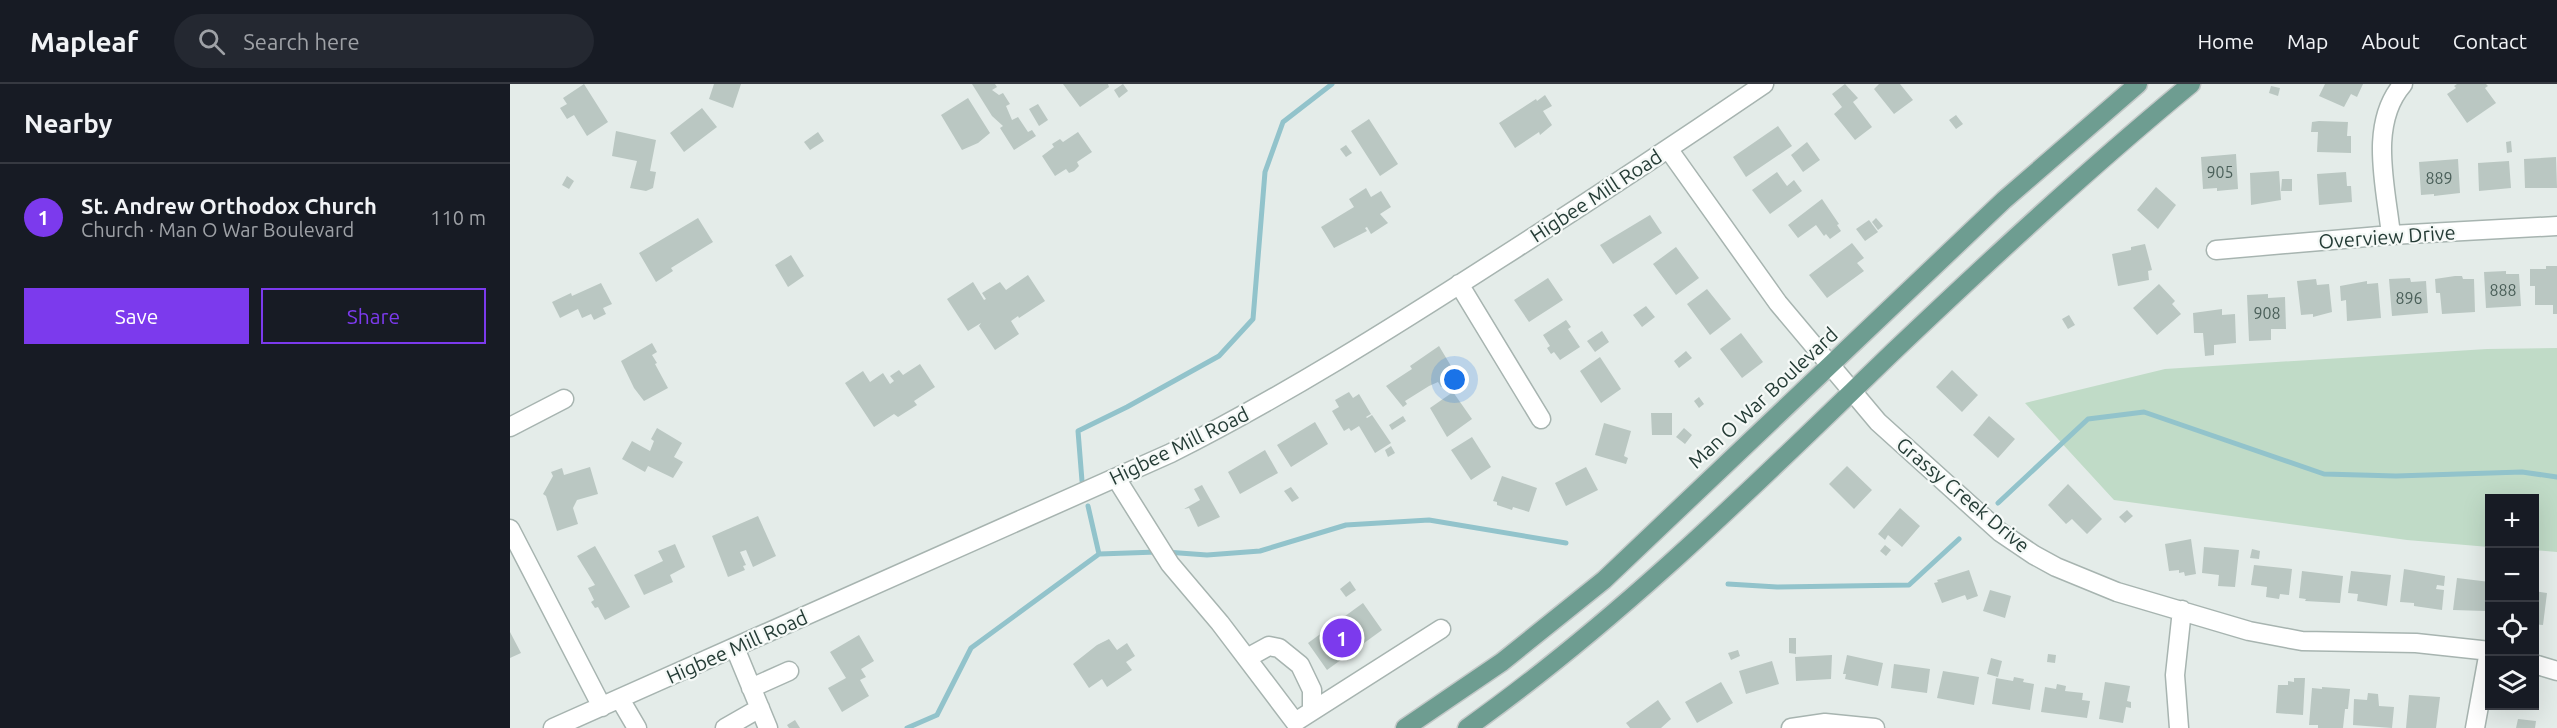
<!DOCTYPE html>
<meta charset="utf-8">
<style>
:root{--surface:#171b24;--page:#242831;--text:#f1f3f6;--muted:#9ea1a6;--line:#363941;--accent:#7c3aed}
body{margin:0;font-family:Ubuntu,sans-serif;background:var(--page);color:var(--text)}
.controls{position:absolute;right:18px;bottom:18px;display:grid;overflow:hidden;border-radius:0px;box-shadow:0 6px 24px #0002}
.controls button{width:54px;height:54px;display:grid;place-items:center;padding:0;border:0;border-bottom:2px solid var(--line);background:var(--surface);color:var(--text);font:30px sans-serif}
.you{position:absolute;left:945px;top:296px;width:21px;height:21px;margin:-15px;border:4px solid #fff;border-radius:50%;background:#1a73e8;box-shadow:0 0 0 9px #1a73e833}
.badge{display:grid;place-items:center;width:39px;height:39px;border-radius:50%;background:var(--accent);color:#fff;font-size:20px;font-weight:700}
.pin{position:absolute;translate:-50% -50%;border:3px solid #fff;box-shadow:0 2px 6px #0006}
.list{margin:0;padding:0;list-style:none}
h2{display:flex;justify-content:space-between;align-items:center;height:78px;margin:0;padding:0 24px;font-size:26px}
h2 small{font-size:20px;font-weight:400;color:var(--muted)}
.list li{display:grid;grid-template-columns:39px 1fr auto;gap:18px;align-items:center;box-sizing:border-box;height:108px;padding:0 24px;border-top:2px solid var(--line)}
.list b{display:block;font-size:22px;white-space:nowrap}
.list p{margin:0;font-size:20px;white-space:nowrap;color:var(--muted)}
.list em{font-size:20px;font-style:normal;color:var(--muted)}
.actions{display:flex;gap:12px;padding:18px 24px}
.actions a{flex:1;padding:14px 0;border:2px solid var(--accent);border-radius:0px;text-align:center;font-size:21px;color:var(--accent)}
.actions .main{background:var(--accent);color:#fff}
.icon{flex:none;width:33px;height:33px;fill:none;stroke:currentColor;stroke-width:2;stroke-linecap:round;stroke-linejoin:round}
.map{position:relative;flex:none;width:2047px;height:644px;overflow:hidden}
header{display:flex;align-items:center;gap:36px;box-sizing:border-box;height:84px;padding:0 30px;background:var(--surface);border-bottom:2px solid var(--line)}
header strong{font-size:28px}
nav{display:flex;gap:33px;margin-inline-start:auto;font-size:21px}
.search{width:420px;height:54px;background:var(--page);display:flex;align-items:center;gap:15px;box-sizing:border-box;padding:0 21px;border-radius:33px;color:var(--muted);font-size:22px}
main{display:flex}
aside{flex:1;background:var(--surface)}
.map>svg:first-child{display:block}
</style>
<header>
<strong>Mapleaf</strong>
<div class="search"><svg class="icon" aria-label="search" viewBox="0 0 24 24"><circle cx="10" cy="10" r="6"/><path d="M15 15l6 6"/></svg>Search here</div>
<nav><a>Home</a><a>Map</a><a>About</a><a>Contact</a></nav>
</header>
<main>
<aside>
<h2>Nearby<small></small></h2>
<ul class="list">
<li><span class="badge">1</span><div><b>St. Andrew Orthodox Church</b><p>Church · Man O War Boulevard</p></div><em>110 m</em></li>
</ul>
<div class="actions"><a class="main">Save</a><a>Share</a></div>
</aside>
<div class="map">
<svg width="2047" height="644" viewBox="0 0 2047 644">
<rect width="100%" height="100%" fill="#e4ece9"/>
<path fill="#c0dbc7" d="M2047 264V468L2025 466 2024 414H1980L1979 463 1897 456 1604 416 1515 319 1655 285 1977 265Z"/>
<g fill="none" stroke-linecap="round" stroke-linejoin="round">
<path stroke="#92c3cb" stroke-width="5" d="M572 397 568 347 617 323 709 272 743 235 755 88 773 38 822 0
M1488 419 1578 335 1634 328 1814 390 1886 392 2012 388 2047 393
M656 468 697 471 750 467 836 441 919 436 1056 459
M589 470 647 468
M1218 500 1267 503 1399 501 1449 455
M397 644 427 631 461 564 589 470 578 422"/>
</g>
<path fill="#bac7c2" d="M74 0 98 38 77 52 64 31 57 35 50 24 57 20 53 14Z
M204 0H231L223 24 199 15Z
M462 0H485L487 3 482 6 489 11 493 9 500 20 496 22 502 36 508 33 518 48 522 46 526 52 504 66 490 44 493 42 482 32Z
M553 0H598L599 3 570 23Z
M613 0 618 7 609 14 604 6Z
M1335 0 1348 14 1343 18 1362 43 1345 56 1324 30 1332 23 1322 10Z
M1369 0H1390L1403 16 1384 30 1364 5Z
M1815 0H1853L1847 13 1841 10 1834 23 1809 12Z
M1947 0H1976L1978 2 1975 4 1986 19 1957 39 1937 10 1946 4 1944 2Z
M1761 2 1770 4 1768 12 1759 9Z
M1035 11 1042 22 1033 27 1042 41 1030 51 1029 48 1005 64 989 39 1026 15 1027 17Z
M458 14 480 49 468 59 452 66 431 31Z
M528 20 538 36 529 42 519 25Z
M192 24 207 43 174 68 160 49Z
M1446 31 1453 40 1446 45 1439 36Z
M859 35 888 80 870 92 841 47Z
M1809 37 1838 38 1837 52H1841V69L1807 68 1808 48H1801L1802 38Z
M1268 42 1282 62 1236 93 1223 73Z
M106 47 146 56 140 87 146 88 143 104 136 107 120 104 127 77 102 72Z
M308 48 314 57 300 66 294 58Z
M568 48 582 68 567 78 569 82 564 87 559 89 556 85 545 92 532 72 544 63 542 60 550 55 553 58Z
M2001 57 2002 68 1997 69 1996 58Z
M1297 58 1310 76 1293 88 1281 71Z
M836 61 842 69 836 73 830 65Z
M1726 70 1728 105 1707 107V104L1693 105 1691 73Z
M2046 73 2047 104H2015L2014 75Z
M1948 75 1950 109 1924 112V110L1911 111 1909 78Z
M1999 77 2001 104 1969 107 1968 79Z
M1769 87 1771 116 1741 121 1740 89Z
M1267 88 1277 102 1284 96 1292 107 1260 130 1242 106Z
M1836 88 1837 102H1841L1842 118 1809 121 1807 90Z
M57 92 64 97 59 105 52 101Z
M1772 95H1782V107H1771Z
M1646 103 1666 121 1648 145 1627 126Z
M856 104 861 113 871 107 881 123 870 130 878 139 861 150 857 143 855 144 857 147 824 164 811 143 844 123 839 115Z
M1312 115 1329 140 1327 141 1331 147 1320 155 1316 150 1314 152 1306 141 1288 154 1278 141Z
M1140 131 1152 149 1103 180 1090 161Z
M188 134 203 158 161 184 163 187 146 198 129 169Z
M1366 134 1373 142 1368 146 1362 138Z
M1359 136 1368 148 1355 157 1346 145Z
M1342 159 1354 174 1347 179 1354 187 1317 214 1299 191Z
M1635 160 1642 186 1638 187 1639 196 1608 202 1602 170 1621 166V163Z
M1166 163 1189 194 1166 211 1143 180Z
M281 171 294 192 278 203 265 181Z
M2036 182H2047V230H2043V221H2025V202H2020V185H2036Z
M1996 187V190H2009L2011 222 1976 224 1974 188Z
M518 191 535 217 509 234 508 232 501 237 509 250 485 266 469 242 471 239 458 247 437 215 463 198 474 216 476 215 472 209 490 198 496 206Z
M1945 192H1952L1953 195H1964L1965 228 1932 230 1930 209H1926L1925 195Z
M1038 194 1053 216 1019 238 1004 216Z
M1900 194 1901 198 1916 197 1918 229 1882 232 1879 195Z
M1806 195 1807 201 1819 200 1822 228 1803 233V230L1791 231 1787 197Z
M1857 197V200L1868 199 1871 234 1837 237 1836 216 1831 217 1830 202Z
M91 199 102 220 93 224 96 230 84 236 81 230 72 234 68 225 50 234 42 218 61 209 62 212Z
M1649 200 1665 217 1662 220 1671 230 1647 251 1623 224Z
M1197 205 1221 235 1200 251 1177 220Z
M1758 210V214L1775 213 1776 245H1761V256L1739 257 1737 211Z
M1136 222 1145 233 1132 243 1123 231Z
M1712 225V231L1725 230 1726 259 1704 261V271L1695 272 1693 249H1684L1683 229Z
M1559 231 1565 241 1558 245 1552 235Z
M1056 236 1061 243 1058 245 1070 263 1050 276 1044 268 1041 270 1037 264 1040 262 1033 251Z
M1092 247 1099 258 1085 268 1077 257Z
M1231 249 1253 278 1232 294 1210 265Z
M142 259 147 268 142 271 147 279 145 280 158 304 134 317 124 304 111 277Z
M929 262 944 287 939 290 942 295 931 303 928 298 919 302 895 317 897 320 893 323 876 302 902 285 900 282Z
M1176 267 1182 274 1169 284 1164 277Z
M1090 273 1111 305 1091 319 1070 287Z
M410 280 425 303 404 317 407 321 388 333 384 330 364 343 335 299 353 287 360 298 373 289 380 300 384 297 380 292 389 286 393 291Z
M1442 286 1468 311 1452 328 1426 303Z
M839 308 843 314 849 310 861 330 856 333 857 334 862 331 881 359 865 369 849 342 841 347 839 344 834 347 822 327 829 323 825 316Z
M943 308 962 335 937 353 920 324Z
M1189 313 1194 320 1189 324 1184 317Z
M1141 329H1162V351H1142Z
M893 332 896 337 882 346 879 341Z
M1479 332 1505 355 1488 374 1463 351Z
M805 338 818 360 781 383 767 361Z
M1094 339 1121 347 1114 372 1118 374 1116 380 1085 371Z
M147 344 172 359 164 373 173 378 163 394 138 382 135 388 112 375 122 357 140 367 144 357 141 355Z
M1174 344 1182 351 1175 360 1166 353Z
M962 353 981 383 961 396 941 366Z
M881 362 885 369 878 373 875 366Z
M755 366 768 389 730 410 718 388Z
M1337 382 1362 406 1344 425 1319 400Z
M80 383 88 410 67 416 63 424 68 440 47 447 36 412 33 410 43 392 41 388 52 384 54 391Z
M1076 383 1088 406 1056 422 1045 399Z
M992 392 1027 404 1019 428 1003 423 1002 426 987 421V418L983 417Z
M1558 400 1592 435 1577 450 1562 435 1556 440 1538 421Z
M692 401 710 433 688 443 679 424 674 425 690 416 684 405Z
M781 403 789 414 782 418 774 407Z
M1390 424 1410 442 1392 463 1378 451 1375 456 1368 450Z
M1617 426 1623 432 1615 439 1609 433Z
M248 432 266 472 243 483 236 466 230 468 236 481 233 482 235 486 218 493 202 452Z
M1681 455 1686 490 1675 492 1674 488 1669 489V486L1659 487 1655 460Z
M165 460 175 483 160 491 163 498 134 511 124 491 153 477 148 467Z
M1375 461 1381 466 1376 472 1370 467Z
M85 462 120 523 95 536 88 523 85 524 81 518 84 516 78 504 85 501 67 472Z
M1694 463 1729 466 1725 503 1708 502 1709 491 1692 489Z
M1742 465 1750 467 1749 475 1740 474Z
M1744 481 1782 485 1779 511 1770 510 1769 515 1756 513 1757 503 1741 501Z
M1894 485 1935 492 1934 502 1927 501 1926 505 1934 506 1932 526 1904 522V519L1890 518Z
M1459 486 1468 512 1457 516 1455 511 1432 519 1424 499 1428 498 1427 496Z
M1792 487 1833 492 1830 519 1795 517 1796 515 1789 514Z
M1841 487 1881 491 1877 522 1847 517 1848 510 1838 509Z
M1947 494 1980 498V521L1976 520 1975 527 1943 526Z
M840 497 846 506 836 513 830 505Z
M1480 506 1501 512 1495 534 1473 527Z
M2024 507 2037 509 2033 541 2024 540Z
M853 519 872 546 817 586 798 559Z
M0 548 11 569 0 574Z
M349 551 364 577 351 585 356 593 350 596 359 612 332 628 318 604 336 594 320 568Z
M1279 554H1286V570L1279 569Z
M599 555 607 566 617 559 625 572 616 578 622 586 597 603 592 595 579 604 563 580 587 561Z
M1228 566 1230 572 1221 576 1218 569Z
M1538 570 1546 571 1545 579 1537 578Z
M1322 571 1321 595 1286 597 1285 573Z
M1337 571 1373 579 1368 602 1335 595 1336 590H1333Z
M1481 574 1492 577 1488 593 1477 590Z
M1262 577 1269 600 1236 610 1229 587Z
M1384 580 1420 585 1417 609 1381 604Z
M1433 587 1469 593 1464 621 1427 614Z
M1504 593 1514 595 1513 598 1524 600 1520 626 1482 620 1486 594 1503 597Z
M1784 594H1795L1793 631 1766 629 1768 601H1778V597L1784 598Z
M1211 598 1223 619 1187 639 1175 618Z
M1595 598 1620 602 1617 617 1621 618V624L1616 623 1613 639 1589 635Z
M1547 600 1556 602 1555 607 1573 609 1572 616 1580 617 1577 634 1531 628 1535 603 1546 605Z
M1812 603 1840 605 1838 625H1835L1833 644H1808V641H1799L1802 604 1812 605Z
M1858 609 1868 610 1869 622 1884 623 1882 644 1843 641 1844 615 1857 616Z
M1899 611 1930 613 1926 644H1896Z
M1148 616 1161 635 1151 644H1120L1116 639Z
M2008 635 2026 637 2025 644H2006Z
M285 636 290 644H279L277 641Z"/>
<g fill="none" stroke-linecap="round" stroke-linejoin="round">
<g stroke="#a7b4b0" stroke-width="21">
<path id="minor" d="M1159 66 1268 219 1368 338 1490 448 1524 471 1546 483 1607 508 1739 547 1792 557 1906 559 1980 567
M1881 151C1876 103 1858 40 1893 0
M1706 166 1881 151 2047 142
M949 200 1031 335
M0 343 54 315
M606 394 660 480 710 539 785 638 931 545
M0 445 92 623
M225 564 258 644
M737 574 759 562 769 564 790 581 802 606V627
M2024 580 2047 587
M241 604 279 587
M110 615 127 644
M43 644 661 369C774 312 882 244 989 175 1078 118 1166 60 1254 0
M215 644 250 624
M1281 644 1315 639 1365 644
M1669 644 1665 591 1672 526
M1965 644 1979 567"/>
</g>
<g stroke="#c2c8c7" stroke-width="21">
<path id="major" d="M895 644 992 578 1094 496 1494 116 1628 0
M957 644C1112 534 1247 399 1384 267 1481 175 1578 85 1681 0"/>
</g>
<use href="#minor" stroke="#fff" stroke-width="18"/>
<use href="#major" stroke="#6e9d91" stroke-width="18"/>
</g>
<g text-anchor="middle" stroke-width="4.5" stroke-linejoin="round" paint-order="stroke">
<g font-size="16" fill="#4a5f59">
<text x="1710" y="94">905</text>
<text x="1929" y="100">889</text>
<text x="1993" y="212">888</text>
<text x="1899" y="220">896</text>
<text x="1757" y="235">908</text>
</g>
<g font-size="20" fill="#253c36" stroke="#f5f9f7">
<text transform="translate(1086 112) rotate(-33)" y="7">Higbee Mill Road</text>
<text transform="translate(1877 153) rotate(-4)" y="7">Overview Drive</text>
<text transform="translate(1253 314) rotate(-43)" y="7">Man O War Boulevard</text>
<text transform="translate(669 362) rotate(-26)" y="7">Higbee Mill Road</text>
<text transform="translate(1453 411) rotate(40)" y="7">Grassy Creek Drive</text>
<text transform="translate(227 563) rotate(-24)" y="7">Higbee Mill Road</text>
</g>
</g>
</svg>
<div class="controls">
<button>+</button>
<button>−</button>
<button><svg class="icon" aria-label="locate" viewBox="0 0 24 24"><circle cx="12" cy="12" r="6"/><path d="M12 2v4M12 18v4M2 12h4M18 12h4"/></svg></button>
<button><svg class="icon" aria-label="layers" viewBox="0 0 24 24"><path d="M12 4l9 5-9 5-9-5zM3 14l9 5 9-5"/></svg></button>
</div>
<div class="you"></div>
<div class="pin badge" style="left:832px;top:554px">1</div>
</div>
</main>
